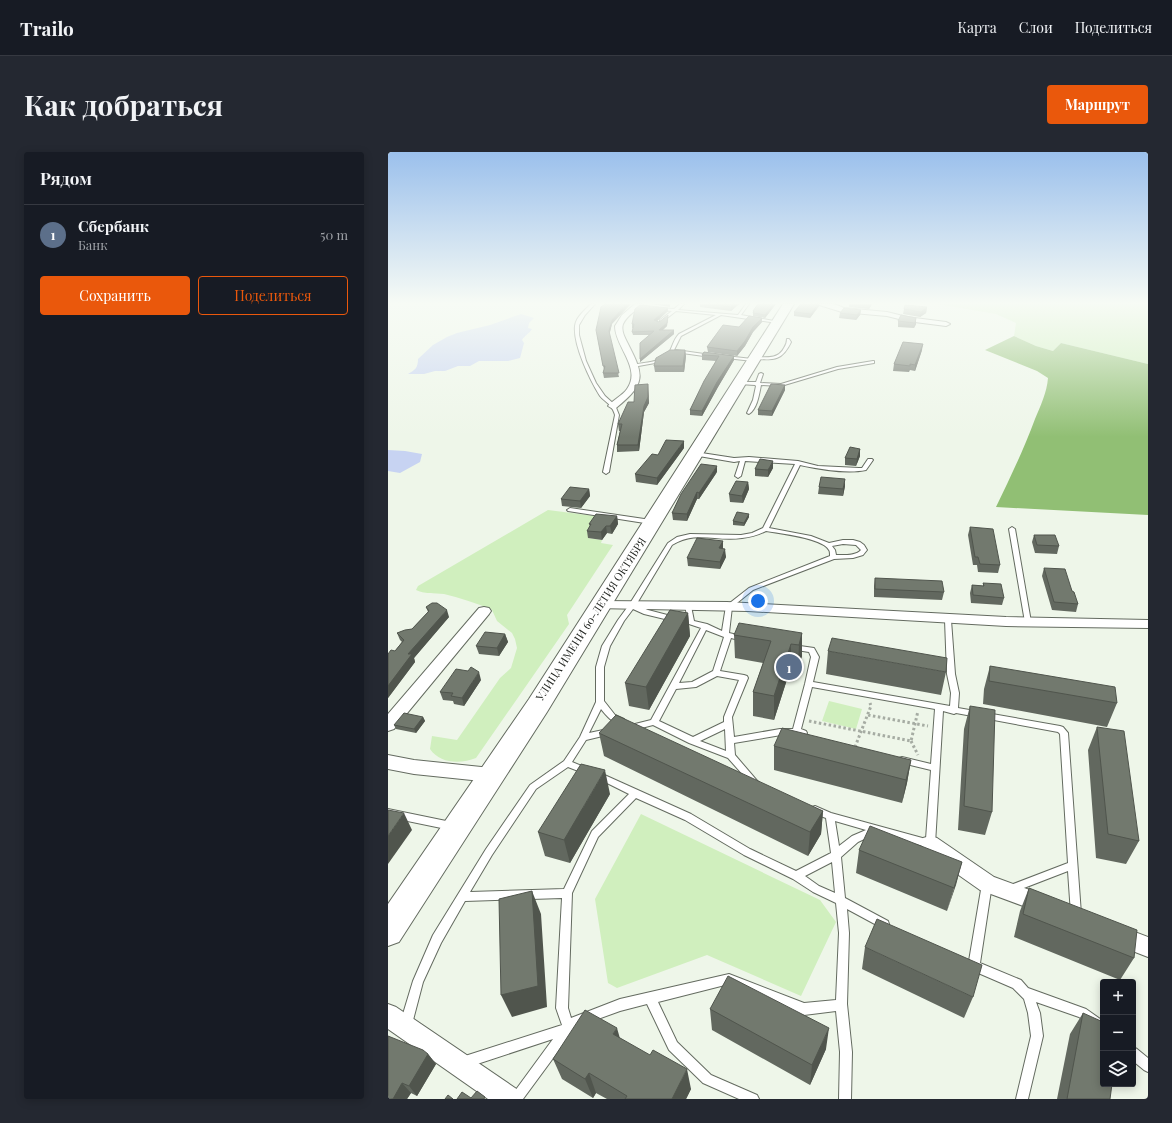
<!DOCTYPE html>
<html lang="ru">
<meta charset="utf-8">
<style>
:root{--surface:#171b24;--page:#242831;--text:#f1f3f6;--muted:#9ea1a6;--line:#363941;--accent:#ea580c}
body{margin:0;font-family:"Playfair Display",serif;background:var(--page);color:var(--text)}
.controls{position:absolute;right:12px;bottom:12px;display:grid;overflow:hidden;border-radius:4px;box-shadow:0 2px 10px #0003}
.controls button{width:36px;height:36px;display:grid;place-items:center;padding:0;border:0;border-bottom:1px solid var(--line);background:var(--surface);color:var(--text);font:20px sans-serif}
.you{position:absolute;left:370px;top:449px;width:14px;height:14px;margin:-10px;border:3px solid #fff;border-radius:50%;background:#1a73e8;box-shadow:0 0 0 6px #1a73e833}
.badge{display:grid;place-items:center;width:26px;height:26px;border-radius:50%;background:var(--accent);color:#fff;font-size:13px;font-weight:700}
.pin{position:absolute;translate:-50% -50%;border:2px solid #fff;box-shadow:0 1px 4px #0006}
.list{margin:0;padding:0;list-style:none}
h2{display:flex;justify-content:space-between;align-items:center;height:52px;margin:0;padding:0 16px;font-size:17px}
h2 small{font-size:13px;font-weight:400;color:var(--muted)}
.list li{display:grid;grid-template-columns:26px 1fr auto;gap:12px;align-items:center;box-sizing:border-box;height:60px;padding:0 16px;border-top:1px solid var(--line)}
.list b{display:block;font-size:15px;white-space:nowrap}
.list p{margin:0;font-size:13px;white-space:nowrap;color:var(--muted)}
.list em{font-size:13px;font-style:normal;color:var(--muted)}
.actions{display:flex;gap:8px;padding:12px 16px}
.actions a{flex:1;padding:9px 0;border:1px solid var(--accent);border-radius:4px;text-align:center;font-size:14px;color:var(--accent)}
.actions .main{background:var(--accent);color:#fff}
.icon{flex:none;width:22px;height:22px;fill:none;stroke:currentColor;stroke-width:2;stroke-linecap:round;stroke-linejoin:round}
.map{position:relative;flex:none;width:760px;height:947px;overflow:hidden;border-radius:4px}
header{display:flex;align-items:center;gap:24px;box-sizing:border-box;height:56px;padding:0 20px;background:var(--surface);border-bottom:1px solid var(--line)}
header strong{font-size:19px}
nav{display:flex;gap:22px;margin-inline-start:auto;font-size:14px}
.intro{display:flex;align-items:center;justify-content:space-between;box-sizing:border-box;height:96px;padding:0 24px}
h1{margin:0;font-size:28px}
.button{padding:10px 18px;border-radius:4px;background:var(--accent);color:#fff;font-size:14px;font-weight:700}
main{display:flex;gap:24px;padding:0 24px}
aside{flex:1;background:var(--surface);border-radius:4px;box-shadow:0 2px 10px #0003}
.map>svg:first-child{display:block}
</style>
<header>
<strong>Trailo</strong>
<nav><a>Карта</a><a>Слои</a><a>Поделиться</a></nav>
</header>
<div class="intro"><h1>Как добраться</h1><a class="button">Маршрут</a></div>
<main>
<aside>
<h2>Рядом<small></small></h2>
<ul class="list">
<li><span class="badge" style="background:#5c6f8a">1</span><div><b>Сбербанк</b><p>Банк</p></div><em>50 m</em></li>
</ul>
<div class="actions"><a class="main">Сохранить</a><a>Поделиться</a></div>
</aside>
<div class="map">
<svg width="760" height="947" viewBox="0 0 760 947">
<rect width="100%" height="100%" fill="#eef6e9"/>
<path fill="#d0efbe" d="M549 152H760V212L673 191 665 199 648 194 626 184 628 171 608 162Z
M160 358 207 364 200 386 214 388 213 391 225 393 179 463 181 472 88 606C73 612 52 612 42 597L44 584 69 588 112 526 123 516 129 496 127 487 124 481 109 469 104 458C88 451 73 446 56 442 46 441 36 442 28 438L30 434Z
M441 549 474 557 468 577 434 569Z
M253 662 432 748 448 770 413 844 319 803 229 836 220 831 207 747Z"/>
<path fill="#91bf74" d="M626 184 648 194 665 199 673 191 760 212V363L608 355C622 326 636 297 647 267 652 255 659 240 660 226L649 219 597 198Z"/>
<path fill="#c7d3f2" d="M133 162 146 166 141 171 140 176 144 177C141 182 137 183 134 188L136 191 132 206 120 209H91L82 214H70L57 219H47L36 222H20C27 218 30 216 30 207L45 193 59 185 69 181 102 173Z
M0 298 17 299 34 302 32 310 12 321 0 319Z"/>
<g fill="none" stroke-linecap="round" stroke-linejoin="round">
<g stroke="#646b60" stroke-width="2">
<path id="service" d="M203 152H207L197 163 191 173V183L198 209 208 231 217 244 227 253 231 263 221 320 218 322 215 320 227 263C226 260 225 257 223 255 220 250 215 248 212 244 202 228 185 193 187 174 188 165 197 158 203 152Z
M292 152H296L290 158 350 163 358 152H361L353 163 391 170 389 171 333 163 293 184 285 200 278 207 267 211 245 215V213C257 210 274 211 282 199 285 193 286 187 291 182L328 163 288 159 274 170H272V168L284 159 272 158 271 156 286 157Z
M399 187H401L403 190C394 209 386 208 367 207L366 209H365L338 206 336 205 338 204 364 207 365 205H366C377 205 390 208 396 196 398 193 399 190 399 187Z
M288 198 323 203 325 204 323 205 287 200 286 199Z
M485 209H486V211L450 217 393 234 373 233C371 243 369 257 361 262L359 261 365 248 368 234 367 233 351 232 349 231 351 230H368L371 222 373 221 375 222 372 231 393 232 449 215Z
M307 300 346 306 361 305 410 309 430 314 471 316H474L480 307H484L485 308 478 318C460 322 430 317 412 313L381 376 423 384 441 391 455 388H465L472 390 476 393 479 398 475 403 465 406 446 407 365 438 344 455 341 481 358 485 359 487 355 489 343 486 332 519 356 523 359 524 360 526 344 565 346 585 392 577H405L417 532 423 505 421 500 402 497 401 495 402 493H405L426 496 431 505 425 530 562 554 563 541 559 522 557 468 560 466H562L563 468 567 522 571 541 570 556 672 574 675 575 680 581 693 762 692 765 688 767 684 765 683 762 680 719 623 741 620 740 618 737 620 734 680 711 672 582 670 580 568 561 566 562 555 559 547 692 545 695 542 696 489 681 470 690 453 705 457 746 500 769 501 772 500 775 496 777 459 757 461 781 459 852 464 900 463 947H451L452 900 448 859 416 863 341 832 270 850 289 890 323 923 369 943 371 947H351L315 931 281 898 259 852 232 859 188 875 135 947H122L124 943 165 887 77 916 73 914 71 910 73 906 77 904 174 873 168 856 174 746 77 749 53 791 35 830 24 872 22 876 18 878 14 876 12 872 25 829 45 783 98 697 142 633 176 609 192 585 208 550V515L214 494 230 468 241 453 280 391 289 385 302 382 353 383 364 381 375 376 407 312 357 309 353 324 350 326 347 324 352 309 346 310 305 303 304 302ZM378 379C391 381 435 386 441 398 442 399 442 402 442 404L361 436 338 454 334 479 319 472 306 469 303 454 302 453H298L297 454 301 472 313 476 263 568 239 574 238 576 239 578 242 579 265 573 301 591 340 606 364 633 367 634 370 633 371 631 347 603 346 591 405 581 415 584 418 583 419 581 418 579 413 577 424 535 547 557 543 612 514 605 511 606 510 608 511 610 514 611 543 618 538 687 443 661 427 654 424 655 422 658 424 661 438 666 443 701 408 719 362 697 303 662 212 621 209 622 208 624 209 626 241 642 204 679 176 737 82 740 104 703 148 637 180 615 198 622 201 621 202 619 201 617 184 610 198 588 223 582 224 580 223 578 220 577 201 581 213 557C219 564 225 573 236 571L237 569 236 567 227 563 216 549V515L222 494 236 469 245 457 256 462 285 469 288 467 287 465 260 458 248 453 284 393C308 378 328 390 354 386 363 385 370 383 378 379ZM455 392 468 393 473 398C468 404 456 403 448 403L447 398 444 394ZM318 478 336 485 325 519 304 530 291 531ZM329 524 351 528 336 565V570L305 585 271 569 288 537 308 535ZM337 577 338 599 312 589ZM248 646 297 668 356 703 405 727 425 740 448 751 451 781 448 848 416 851 341 822 232 847 183 866 180 856 184 741 210 685ZM447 669 478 678 464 684 451 694ZM444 710 447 741 431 734 417 724Z
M182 356 263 368 266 370 263 372 180 359 179 358Z
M624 375 627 377 643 470 640 472 637 470 621 377Z
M0 657 63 670 66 671 68 674 66 677 63 678 0 665Z
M599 728 602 729 604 732 592 811 633 828 640 836 698 857 715 869V882L691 865 648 850 652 861 655 884 640 947H628L643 884 640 861 636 847 625 836 581 817 580 813 581 809 594 732 596 729Z
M745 895 749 897 760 906V920L756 918 745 909Z"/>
</g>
<g stroke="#646b60" stroke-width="2">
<path id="minor" d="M247 152H255C249 158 239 163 235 172 233 178 236 184 239 190 256 223 259 231 228 256L225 257 220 254C226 247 234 244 239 237 254 216 227 195 227 174L234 163Z
M428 152H446L456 156 499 160 519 165 558 170 562 172 558 174 519 169 499 164 454 160Z
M212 449 339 450 618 465 760 468V476L618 474 360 459 207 456 205 453 207 450Z
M96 455 101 456 103 459 101 462 6 577 0 579V562L91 456Z
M0 603 26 608 103 616 109 618 112 623 109 628 103 630 26 622 0 617Z
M542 684 549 686 606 725 661 745 664 752 661 759 654 761 592 738 535 698 533 692 535 686Z
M731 774 760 785V805L724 791 721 784 724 777Z
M0 852 8 855 130 938 133 947H100L0 877Z"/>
</g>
<g stroke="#646b60" stroke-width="2">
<path id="primary" d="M395 152H406L159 560 11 790 0 794V752L141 547Z"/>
</g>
<path stroke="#a6aca3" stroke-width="3" stroke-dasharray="2.5 2.5" stroke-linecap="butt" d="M480 563 540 574
M421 569 523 589 530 559
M523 589 530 603
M467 595 483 554 482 551"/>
<use href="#service" fill="#fff" fill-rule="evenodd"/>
<use href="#minor" fill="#fff" fill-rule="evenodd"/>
<use href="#primary" fill="#fff" fill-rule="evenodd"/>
</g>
<path fill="#62685f" d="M264 152H282V155Z
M312 152H351L343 159 312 155Z
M370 152H388L377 166 365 164V159Z
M461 152H484L481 157 461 155Z
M431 154 422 166 406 164V160Z
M539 155 538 161 532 165 515 162 516 157Z
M280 156V159L269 169 271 170 280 166 279 174 275 178H286V182L252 210V207L262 183H245L244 180 245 176H244V172Z
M473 158 472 163 468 168 451 166 452 161Z
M528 166V172L526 176 510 175V169Z
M374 170 365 180 357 194 349 204 320 200 319 195 351 175Z
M224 172 221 183 231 225 216 226 215 221 216 218 209 183Z
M297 198 298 204 296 220H267L266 214Z
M534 198 527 219 522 218 521 220 505 219 506 212Z
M316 200 346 208 330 235 314 264 302 263V258L328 209 314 208V203Z
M397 233V238L384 264 370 263V258Z
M260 238 261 251 256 260 251 299 229 300V293L232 279H231L230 272 246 250Z
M296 296 269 333 248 330 247 322 270 303Z
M472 297V304L468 314 457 313V306Z
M385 316 380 325 367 324V317Z
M329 320 311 347H309L299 369 285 368 284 361Z
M360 330 361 337 355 351 342 350 341 342Z
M457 334 455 344 430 342 431 335Z
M201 337 202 344 193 356 174 354 173 347Z
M361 362V365L356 374 345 373V369Z
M229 364 230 372 224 382 219 381 214 388 200 386 199 379 202 374 201 372Z
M582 375 612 413 610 421 590 420 589 413H585L580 383Z
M646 383 671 394 669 402 647 401 644 390Z
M335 389V397L338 405 332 417 300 414 299 406Z
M656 416 684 439 690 452 688 460 664 458 654 424Z
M487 426 556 440 554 448 486 445V434Z
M595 431 616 446 614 453 583 451 582 441 584 433 595 434Z
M38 455 61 465 26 506 27 510 0 546V502L7 499 14 490 12 488 9 481 24 477 40 460Z
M300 461 302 484 261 558 241 554 237 531Z
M414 481V504L410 516 403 515 386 568 365 564V540L375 511 347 506 346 483Z
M117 482 120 490 111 504 91 502 88 494Z
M440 499 558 520 553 543 438 522Z
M602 514 729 551 719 575 595 552 596 537Z
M93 528 76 554 66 552 65 549 55 548 52 540Z
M582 554 604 660 597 683 570 678 576 577Z
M35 565 37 569 28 581 8 577 6 573Z
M709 575 751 689 738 712 708 706 700 598Z
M211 581 435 659 433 682 420 704 216 604Z
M386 594 523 608 519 631 514 651 386 618Z
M222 642 182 711 157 704 150 680Z
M471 698 574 710 559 759 468 721Z
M641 736 746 806 732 828 626 785 632 759Z
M477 795 585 845 576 866 474 817Z
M322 857 438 897 422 933 324 878Z
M695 861 722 947H669L682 882Z
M232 886 303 937 298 947H219L208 941 205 946 174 927 165 907Z
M40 902 48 912 29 944 23 941 19 947H0Z"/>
<path fill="#50554d" d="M238 152H243L224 172 221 184V179L224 168Z
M347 152H351L343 159V155Z
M386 152H388L377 166V163Z
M430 152H431V154L422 166 423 162Z
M482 152H484L481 157V153Z
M539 155 538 161 532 165 533 160Z
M280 156V159L267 171 266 168Z
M473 158 472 163 468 168 469 163Z
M280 163 279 174 271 181V178Z
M374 166V170L365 180 357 194 349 204V199L365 175Z
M528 166V172L526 176Z
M286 178V182L252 210V207Z
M535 192 534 198 527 219V213Z
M297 198 298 204 296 220 295 214Z
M346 204V208L330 235 314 264V259L329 230Z
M260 232 261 251 256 260 251 299 250 293Z
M397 233V238L384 264V259Z
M296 289V296L269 333V326Z
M472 297V304L468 314 469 307Z
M385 309V316L380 325V318Z
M329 314V320L311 347V341Z
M457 327V334L455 344V337Z
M360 330 361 337 355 351 354 344Z
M201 337 202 344 193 356 192 349Z
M309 340V347L299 369V362Z
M361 362V365L356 374V371Z
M229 364 230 372 224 382 222 374Z
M218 374 219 381 214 388 213 380Z
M335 389V397L331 396Z
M337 397 338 405 332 417V410Z
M59 458 61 465 26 506 27 510 0 546V534L20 502Z
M300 461 302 484 261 558 258 535Z
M414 481V504L410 516 411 493Z
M117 482 120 490 111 504 109 496Z
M403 492V515L386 568V544Z
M91 520 93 528 76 554 74 546Z
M35 565 37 569 28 581 26 577Z
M523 608 519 631 514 651 518 628Z
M217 618 222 642 182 711 176 688Z
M435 659 433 682 420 704 422 680Z
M16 661 24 678 0 712V684Z
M574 710 568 733 559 759 566 736Z
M144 739 153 762 159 855 124 865 113 843Z
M229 876 235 897 225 882Z
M441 876 438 897 422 933 424 913Z
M40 902 48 912 29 944 21 934Z
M299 917 303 937 298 947H284Z
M201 921 208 941 205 946 197 927Z
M14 931 23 941 19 947H5Z"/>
<path fill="#72796e" stroke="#50554d" d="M217 152H238L224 168 221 179 231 221H215L217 214H215L208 178 213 155Z
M318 152H347L343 155Z
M370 152H386L377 163 365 161 366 159H365Z
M413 152H430L423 162 406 160Z
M252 153 280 156 266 168 271 170 280 163 279 171 271 178H286L252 207V191L266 179 244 180 246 172H244L247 157Z
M517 153 539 155 533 160 516 157Z
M456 156 473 158 469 163 452 161Z
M513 163 528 166 527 171 510 169Z
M361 164 374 166 365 175 357 189 349 199 319 195 335 173 351 175Z
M515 190 535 192 527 213 522 212V214L506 212Z
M282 198H297L295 214H266L268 206Z
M316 200 346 204 329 230 314 259 302 258 316 229 331 204 314 203Z
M260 232V245L256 254 250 293H229L234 272H230L240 250H246L247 233Z
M383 232 397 233 384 259 370 258Z
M278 288 296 289 269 326 247 322 264 302 270 303Z
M462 295 472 297 469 307 457 306Z
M372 307 385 309 380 318 367 317Z
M313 312 329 314 311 341 309 340 299 362 284 361 293 342Z
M433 325 457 327 455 337 431 335Z
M348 329 360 330 354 344 341 342Z
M182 335 201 337 192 349 173 347Z
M349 360 361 362 356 371 345 369Z
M208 362 229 364 222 374H218L213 380 199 379 203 372H201Z
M582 375 605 377 612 413 592 412 590 405H587Z
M646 383H667L671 394 649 393Z
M309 386 335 389 331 396 337 397 332 410 299 406Z
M656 416 677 417 684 439 686 440 690 452 666 450Z
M487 426 554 429 556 440 487 437Z
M595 431 613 432 616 446 585 443 584 433 596 434Z
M44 451H49L59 458 20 502H24L0 534V502L3 498 7 499 16 488 9 481 17 478 24 477 41 459 38 455Z
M282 458 300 461 258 535 237 531Z
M351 471 414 481 411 493 403 492 386 544 365 540 383 489 346 483Z
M97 480 117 482 109 496 88 494Z
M444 486 559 506 558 520 440 499Z
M602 514 727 535 729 551 601 529Z
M83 515 91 520 74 546 63 544 65 541 52 540 68 517 80 519Z
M582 554 607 558 604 660 576 654Z
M16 561 35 565 26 577 6 573Z
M228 563 435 659 422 680 211 581Z
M709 575 736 579 751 689 720 682Z
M394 576 523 608 518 628 386 594Z
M193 612 217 618 176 688 150 680Z
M0 658 16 661 0 684Z
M482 674 574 710 566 736 471 698Z
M641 736 749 778 746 806 635 762Z
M144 739 150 834 113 843 111 747Z
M489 767 594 813 585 845 477 795Z
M340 824 441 876 424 913 322 857Z
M197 858 229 876 225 882 262 903 265 898 299 917 284 947H237L239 944 201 921 197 927 165 907Z
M695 861 715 870V932H724L722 947H679Z
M0 884 35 898 40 902 21 934 14 931 5 947H0Z
M89 939 97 945 96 947H69L74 940 83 946Z
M60 943 65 947H57Z"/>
<linearGradient id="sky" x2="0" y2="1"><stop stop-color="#9bc0ec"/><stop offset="0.53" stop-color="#f7fbf5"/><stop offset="1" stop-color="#f7fbf5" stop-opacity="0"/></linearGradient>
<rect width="760" height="285" fill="url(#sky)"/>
<g text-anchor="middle" stroke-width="3" stroke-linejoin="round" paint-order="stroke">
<g font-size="11" fill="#242723" stroke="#fff">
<text transform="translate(203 467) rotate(-57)" y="4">УЛИЦА ИМЕНИ 60-ЛЕТИЯ ОКТЯБРЯ</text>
</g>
</g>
</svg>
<div class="controls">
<button>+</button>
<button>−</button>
<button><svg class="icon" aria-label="layers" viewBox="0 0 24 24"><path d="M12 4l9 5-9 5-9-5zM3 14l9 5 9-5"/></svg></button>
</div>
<div class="you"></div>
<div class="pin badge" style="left:401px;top:515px;background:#5c6f8a">1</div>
</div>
</main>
